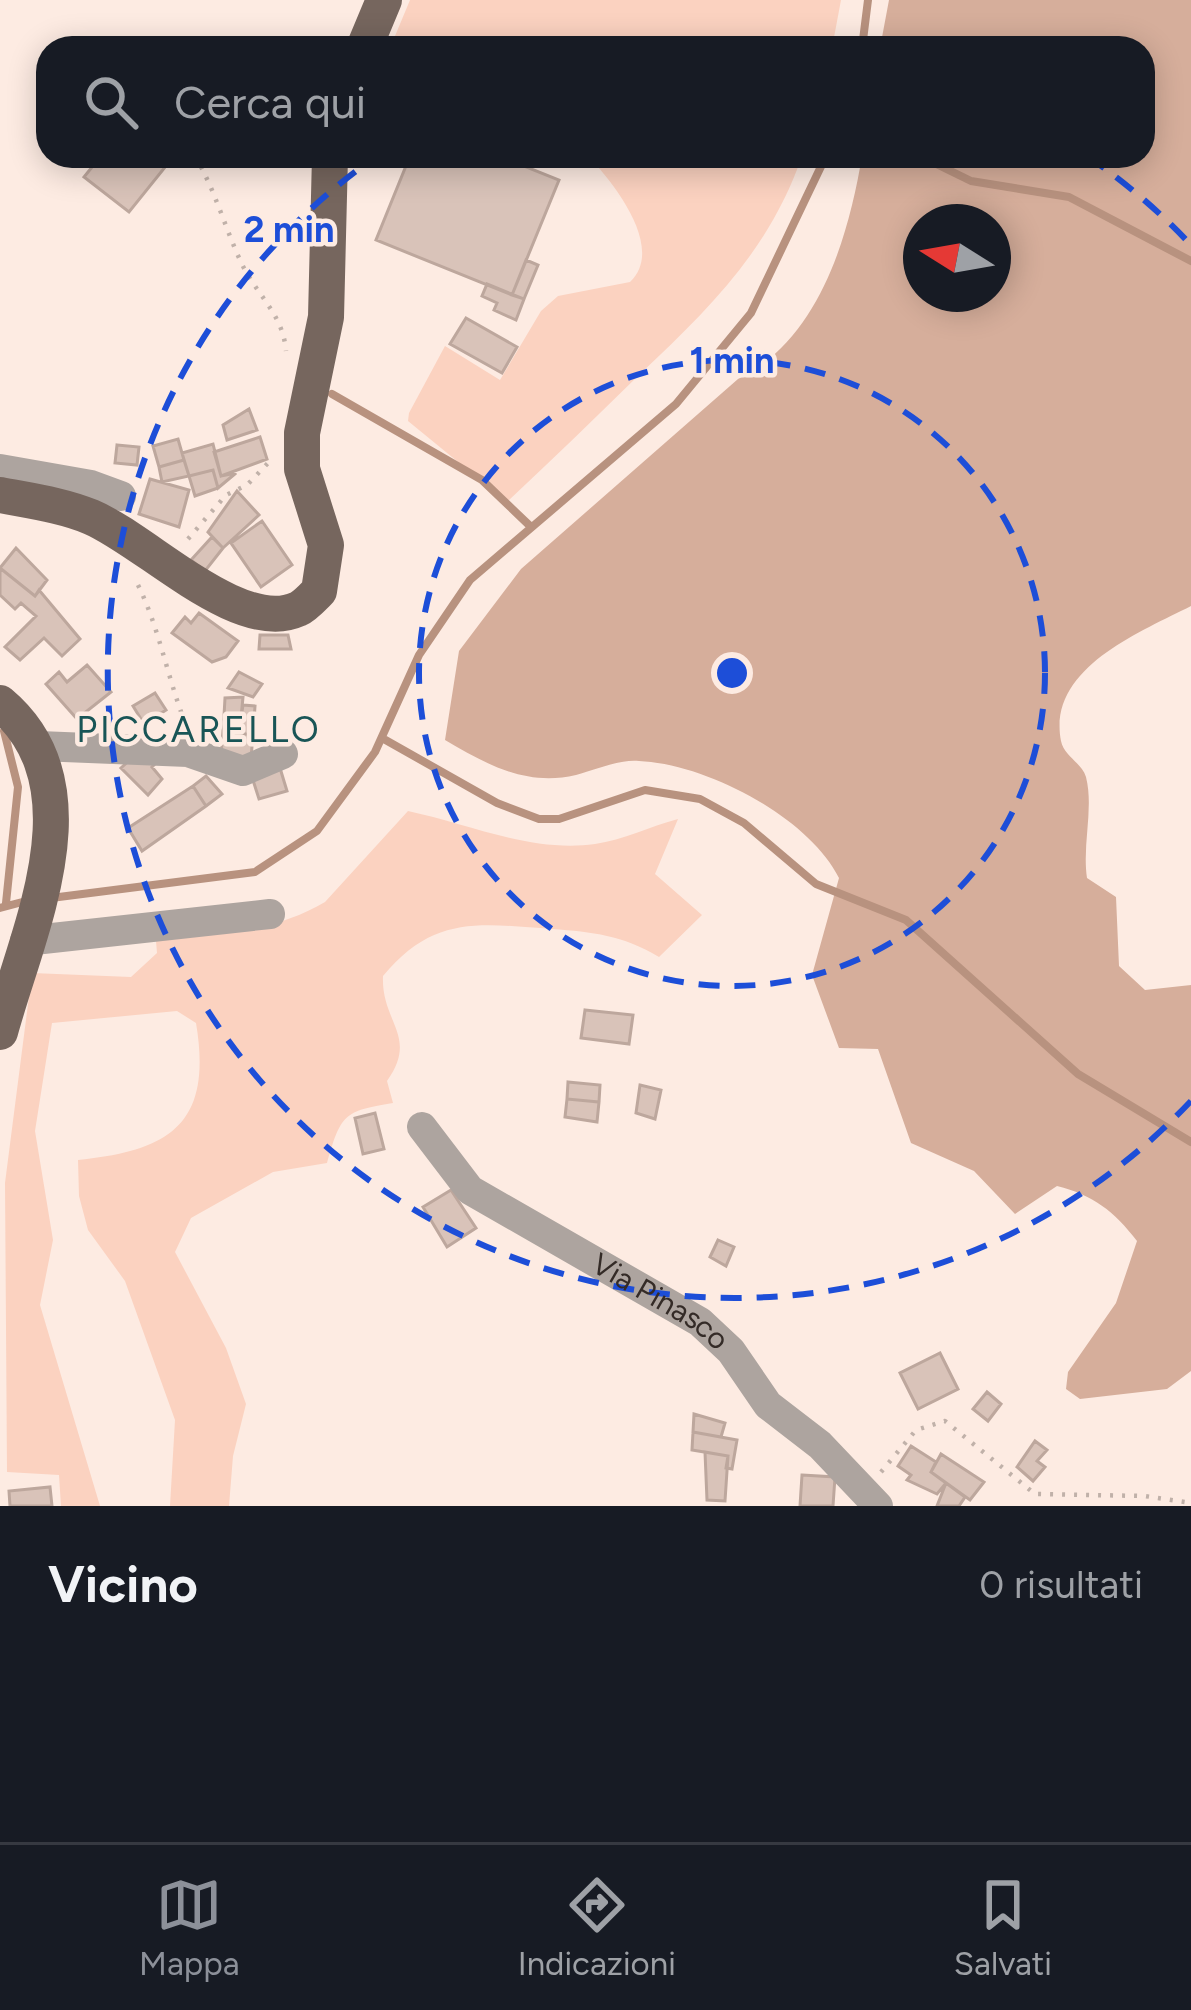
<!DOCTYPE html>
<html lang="it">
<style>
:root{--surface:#171b24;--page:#20242c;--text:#f1f3f6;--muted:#9ea1a6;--line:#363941;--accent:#8c9099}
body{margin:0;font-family:Figtree,sans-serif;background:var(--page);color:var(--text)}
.compass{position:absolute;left:903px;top:204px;width:108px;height:108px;border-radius:50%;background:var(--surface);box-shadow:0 6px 30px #0003;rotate:281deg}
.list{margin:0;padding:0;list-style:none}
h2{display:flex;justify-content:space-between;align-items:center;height:156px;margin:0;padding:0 48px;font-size:51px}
h2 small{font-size:39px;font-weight:400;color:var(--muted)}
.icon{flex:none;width:66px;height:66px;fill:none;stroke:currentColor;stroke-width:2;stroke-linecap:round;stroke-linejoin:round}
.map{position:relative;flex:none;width:1191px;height:1506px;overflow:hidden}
.search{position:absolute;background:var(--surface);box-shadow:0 6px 30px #0003;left:36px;right:36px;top:36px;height:132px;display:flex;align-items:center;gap:30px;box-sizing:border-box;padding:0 42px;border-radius:36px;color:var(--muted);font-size:45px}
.sheet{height:336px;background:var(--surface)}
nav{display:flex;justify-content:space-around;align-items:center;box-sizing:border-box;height:168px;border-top:3px solid var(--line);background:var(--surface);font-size:33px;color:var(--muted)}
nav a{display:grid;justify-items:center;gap:6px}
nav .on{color:var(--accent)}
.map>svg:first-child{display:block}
</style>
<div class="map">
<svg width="1191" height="1506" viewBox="0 0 1191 1506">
<rect width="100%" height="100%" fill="#fdebe2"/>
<path fill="#fbd2c0" d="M410 0H841L832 48H390Z
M588 156H802C770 249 710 308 640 374 596 417 552 460 507 502L408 421 409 413 445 346 500 380 541 311 558 296 630 282C666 248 613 182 588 156Z
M408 811C469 824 532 853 595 844 623 840 651 826 678 819L655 874 702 915 659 957C622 935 593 932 552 929 481 924 434 914 383 976 381 1023 419 1036 387 1081L393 1103C343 1111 341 1115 327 1163L273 1172 191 1218 175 1252 226 1348 246 1404 233 1456 229 1506H170L175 1420 125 1281 88 1230 79 1196 78 1160C170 1151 213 1124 196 1023L177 1011 52 1023 35 1131 53 1240 40 1305 100 1506H61L59 1475 7 1472 5 1183 32 973 131 977 157 953 156 941C215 934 273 933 325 902Z"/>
<path fill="#d6ae9b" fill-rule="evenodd" d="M889 0H1191V606C1138 633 1047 669 1061 741 1064 756 1082 763 1086 777 1094 809 1082 844 1087 878L1116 897 1119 966 1145 990 1191 985V1371L1167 1389 1080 1399 1066 1389 1068 1372 1116 1303 1137 1241C1114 1211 1093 1195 1057 1186L1015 1214 974 1171 911 1143 878 1049 839 1048 812 975 839 878C808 817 707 764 639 761 619 759 595 770 576 775 526 787 486 764 445 740L459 651 521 569 738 379C818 340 848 240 862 156H1143V48H880ZM921 222H993V294H921Z"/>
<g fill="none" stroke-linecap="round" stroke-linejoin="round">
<path stroke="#b8927f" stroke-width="8" d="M862 48 868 0
M920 156 971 181 1069 197 1191 261
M332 394 482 480 529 525
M4 731 18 787 6 903
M382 738 497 803 539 819H559L645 790 700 799 744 823 816 884 906 920 1078 1074 1191 1142
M51 898 255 872 317 831 375 752 419 655 470 580 676 404 751 313 826 156
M0 908 30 900"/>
</g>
<path fill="#d9c3b9" stroke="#bda79d" stroke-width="3" d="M101 156H174L129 212 84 177Z
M410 156H499L559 180 512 295 376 240Z
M526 260 538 265 524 299 512 295Z
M487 284 524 299 516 320 494 310 497 303 482 296Z
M466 318 517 347 502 373 450 344Z
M249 409 257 430 227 440 223 425Z
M260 437 267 459 221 476 214 452Z
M178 439 184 460 159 467 153 446Z
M213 444 221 476 236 473 218 488 213 470 189 476 182 453Z
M117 445 139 447 137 465 115 463Z
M184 460 189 476 162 482 159 467Z
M213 470 218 488 195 496 189 476Z
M150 479 189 490 179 527 139 514Z
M237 491 259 515 223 548 208 532Z
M262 521 292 565 261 587 231 543Z
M212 537 223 548 205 571 191 560Z
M16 548 47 580 35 596 0 568Z
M0 568 35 596 39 590 80 639 62 656 44 638 20 660 5 647 36 616 21 603 15 609 0 595Z
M199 613 238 641 226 657 212 662 172 633 185 617 191 623Z
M260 635H288L291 649H259Z
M87 665 111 692 77 719 46 684 59 672 67 682Z
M239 672 262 684 253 697 228 688Z
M155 693 166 710 144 724 133 706Z
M243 697 241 718 224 716 225 698Z
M243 705 255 706 253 735 223 731 224 716 241 718Z
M223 731 253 735 251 758 221 755Z
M134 756 156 763 152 767 162 779 148 795 121 768Z
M280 768 287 791 259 799 252 777Z
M206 776 222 794 206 806 193 786Z
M193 786 206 806 142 851 128 828Z
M585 1010 633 1015 629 1044 581 1038Z
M568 1082 600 1085 599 1102 567 1099Z
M640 1085 661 1090 655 1119 636 1113Z
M567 1099 599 1102 597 1122 565 1117Z
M375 1113 384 1149 363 1154 355 1118Z
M451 1190 476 1228 447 1247 423 1207Z
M718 1240 734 1247 726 1266 710 1257Z
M940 1353 958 1389 918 1409 900 1373Z
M987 1392 1001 1404 988 1421 973 1409Z
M694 1414 725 1423 721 1437 693 1432Z
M693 1432 737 1440 732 1469 726 1468 728 1456 692 1450Z
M1035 1441 1047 1450 1037 1461 1045 1467 1033 1481 1017 1467Z
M911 1446 936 1462 931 1472 946 1483 937 1494 907 1480 911 1475 898 1466Z
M705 1452 728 1456 725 1501 707 1500Z
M941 1454 984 1482 970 1500 931 1472Z
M802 1475 835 1477 833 1506H800Z
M946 1483 965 1497 959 1506H937Z
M50 1487 52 1506H10L9 1491Z"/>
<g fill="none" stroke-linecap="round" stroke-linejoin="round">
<path stroke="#c0b1a9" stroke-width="4.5" stroke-dasharray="3 9" stroke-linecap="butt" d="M195 156C215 190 224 225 240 260 255 294 283 313 286 351
M188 539 226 495 247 485 269 462
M138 585C160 630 167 677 186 725
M881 1472 916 1430 945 1421 1035 1494 1145 1496 1191 1503"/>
<g stroke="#ada49f" stroke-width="30">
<path d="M0 469 91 485 121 496"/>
<path d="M39 746 188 752 243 771 283 754"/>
<path d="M25 941 270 914"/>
<path id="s1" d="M422 1127 470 1190 700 1322 731 1351 768 1405 820 1445 878 1506"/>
</g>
<path stroke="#76665e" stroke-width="36" d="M364 48 384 0
M0 495C31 501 62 505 91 517 146 540 239 636 298 609 305 606 314 596 319 591L326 545 302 469V433L326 317 330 156
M0 703C99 786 28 929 0 1032"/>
</g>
<g fill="none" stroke="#1d4ed8" stroke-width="6" stroke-dasharray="21 15">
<circle cx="732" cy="673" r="313"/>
<path d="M1191 1101A627 627 0 1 1 377 156M683 48A627 627 0 0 1 781 48M1087 156A627 627 0 0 1 1191 245"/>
</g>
<g text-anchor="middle" stroke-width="9" stroke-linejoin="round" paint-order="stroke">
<g font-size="30" fill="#342b27" stroke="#fdebe2">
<text dy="10" stroke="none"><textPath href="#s1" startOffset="300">Via Pinasco</textPath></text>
</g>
<g font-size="36" letter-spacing="3" fill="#195556" stroke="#fdebe2">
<text x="199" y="742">PICCARELLO</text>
</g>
</g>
<circle cx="732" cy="673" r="18" fill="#1d4ed8" stroke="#fdebe2" stroke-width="6"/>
<g font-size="36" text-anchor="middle" font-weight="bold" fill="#1d4ed8" stroke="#fdebe2" stroke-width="9" stroke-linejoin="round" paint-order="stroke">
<text x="289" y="242">2 min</text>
<text x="732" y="373">1 min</text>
</g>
</svg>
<svg class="compass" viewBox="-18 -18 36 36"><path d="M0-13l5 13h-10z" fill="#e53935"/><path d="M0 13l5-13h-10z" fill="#9ea1a6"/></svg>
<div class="search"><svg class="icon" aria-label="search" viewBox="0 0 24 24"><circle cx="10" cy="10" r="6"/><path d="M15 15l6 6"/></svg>Cerca qui</div>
</div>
<section class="sheet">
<h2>Vicino<small>0 risultati</small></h2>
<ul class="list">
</ul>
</section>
<nav>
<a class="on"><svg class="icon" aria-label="map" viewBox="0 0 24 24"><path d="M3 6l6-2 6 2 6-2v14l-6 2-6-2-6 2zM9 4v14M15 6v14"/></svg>Mappa</a>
<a><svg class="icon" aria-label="directions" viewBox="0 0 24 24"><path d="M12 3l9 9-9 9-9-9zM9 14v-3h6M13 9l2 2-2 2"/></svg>Indicazioni</a>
<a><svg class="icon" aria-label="saved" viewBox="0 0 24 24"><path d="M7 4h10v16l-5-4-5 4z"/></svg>Salvati</a>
</nav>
